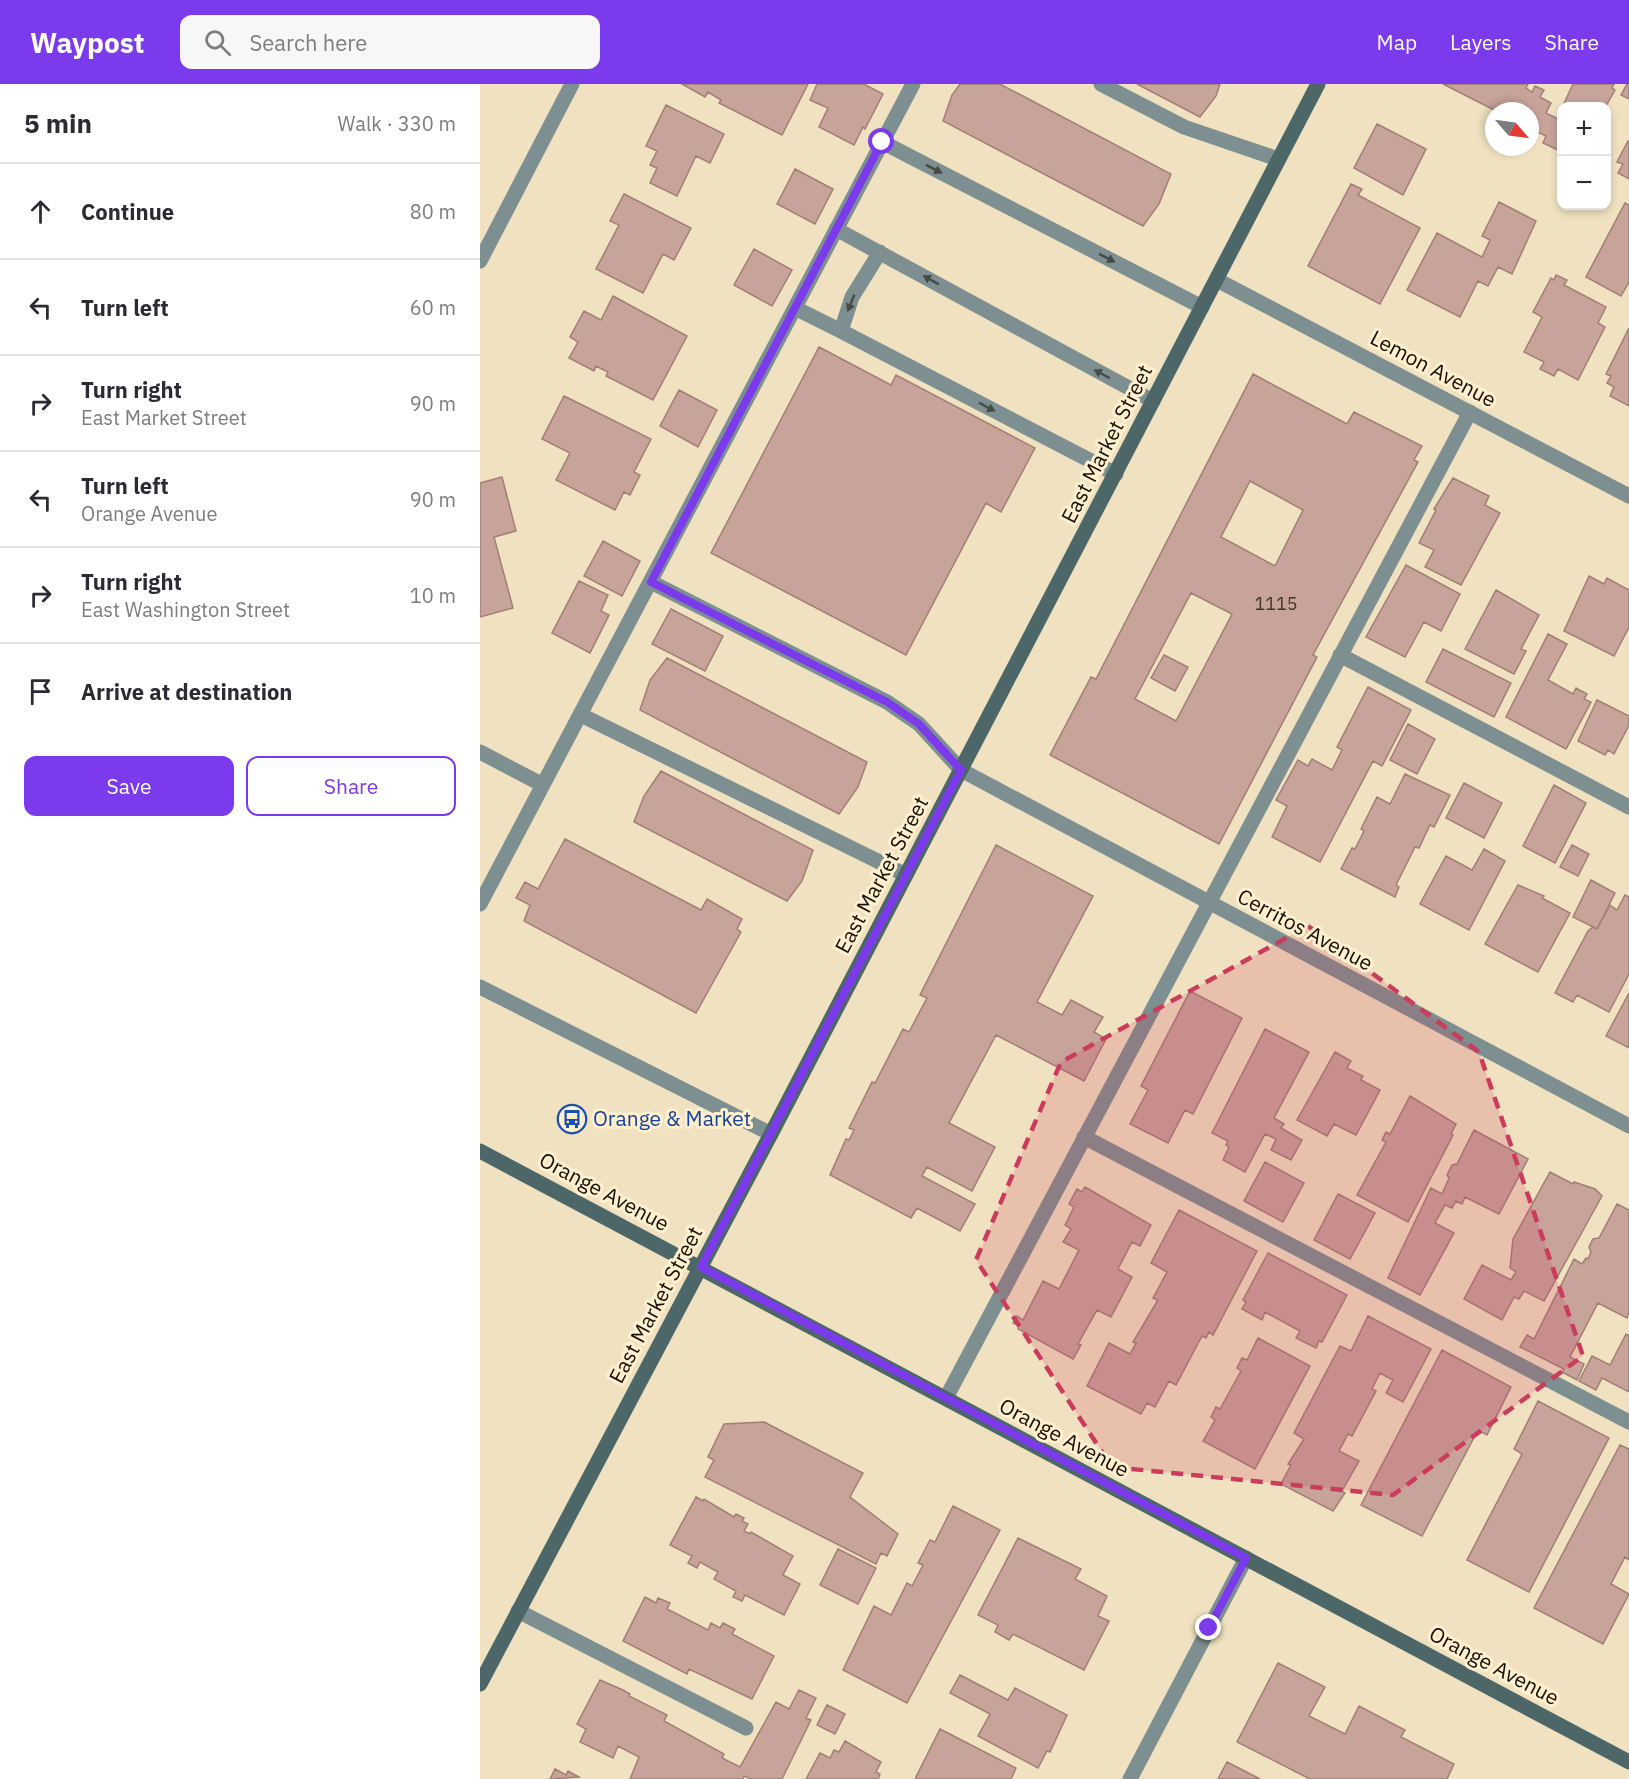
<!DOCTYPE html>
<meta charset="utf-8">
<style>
:root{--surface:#fff;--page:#f7f7f7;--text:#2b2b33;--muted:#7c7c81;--line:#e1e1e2;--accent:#7c3aed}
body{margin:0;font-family:"IBM Plex Sans",sans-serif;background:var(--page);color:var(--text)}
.controls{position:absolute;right:18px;top:18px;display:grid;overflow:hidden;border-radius:12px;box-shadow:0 3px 9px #0003}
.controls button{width:54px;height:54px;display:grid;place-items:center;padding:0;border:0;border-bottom:2px solid var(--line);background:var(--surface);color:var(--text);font:30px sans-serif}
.compass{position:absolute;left:1005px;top:18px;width:54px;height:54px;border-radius:50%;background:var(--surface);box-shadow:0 3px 9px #0003;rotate:118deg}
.stop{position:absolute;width:18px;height:18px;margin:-14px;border:4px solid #7c3aed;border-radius:50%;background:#fff}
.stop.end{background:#7c3aed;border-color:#fff;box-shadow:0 2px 6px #0008}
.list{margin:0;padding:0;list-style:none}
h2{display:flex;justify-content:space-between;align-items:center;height:78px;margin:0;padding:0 24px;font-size:26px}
h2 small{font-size:20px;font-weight:400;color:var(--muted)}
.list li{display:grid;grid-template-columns:39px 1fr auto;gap:18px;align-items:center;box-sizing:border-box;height:96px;padding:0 24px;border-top:2px solid var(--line)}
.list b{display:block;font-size:22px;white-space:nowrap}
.list p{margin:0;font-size:20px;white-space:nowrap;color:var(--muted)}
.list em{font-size:20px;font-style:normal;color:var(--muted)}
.actions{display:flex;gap:12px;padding:18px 24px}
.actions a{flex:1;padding:14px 0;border:2px solid var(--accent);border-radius:12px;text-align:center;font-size:21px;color:var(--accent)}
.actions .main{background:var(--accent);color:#fff}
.icon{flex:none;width:33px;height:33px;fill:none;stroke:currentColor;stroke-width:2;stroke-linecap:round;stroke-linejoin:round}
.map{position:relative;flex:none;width:1149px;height:1695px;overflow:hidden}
header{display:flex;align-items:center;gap:36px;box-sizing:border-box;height:84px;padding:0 30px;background:var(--accent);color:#fff}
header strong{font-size:28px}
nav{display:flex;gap:33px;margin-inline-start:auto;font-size:21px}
.search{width:420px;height:54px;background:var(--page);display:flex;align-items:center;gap:15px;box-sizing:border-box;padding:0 21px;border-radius:12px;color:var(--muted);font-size:22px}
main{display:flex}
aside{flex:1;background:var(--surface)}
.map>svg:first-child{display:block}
</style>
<header>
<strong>Waypost</strong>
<div class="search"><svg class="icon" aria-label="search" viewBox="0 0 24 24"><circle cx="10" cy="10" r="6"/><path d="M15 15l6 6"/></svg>Search here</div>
<nav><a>Map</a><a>Layers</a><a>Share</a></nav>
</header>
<main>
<aside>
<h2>5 min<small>Walk · 330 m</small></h2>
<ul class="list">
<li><svg class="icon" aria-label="ahead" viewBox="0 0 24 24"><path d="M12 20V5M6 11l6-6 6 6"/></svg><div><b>Continue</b></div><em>80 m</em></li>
<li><svg class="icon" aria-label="left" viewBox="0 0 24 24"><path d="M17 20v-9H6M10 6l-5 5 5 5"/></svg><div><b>Turn left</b></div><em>60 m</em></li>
<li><svg class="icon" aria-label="right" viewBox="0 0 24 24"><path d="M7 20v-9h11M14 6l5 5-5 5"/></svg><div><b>Turn right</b><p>East Market Street</p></div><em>90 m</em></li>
<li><svg class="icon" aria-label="left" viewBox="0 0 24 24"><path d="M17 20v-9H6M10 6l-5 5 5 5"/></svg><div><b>Turn left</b><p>Orange Avenue</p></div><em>90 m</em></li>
<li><svg class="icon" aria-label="right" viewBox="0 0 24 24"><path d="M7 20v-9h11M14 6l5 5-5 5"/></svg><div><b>Turn right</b><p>East Washington Street</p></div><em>10 m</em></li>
<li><svg class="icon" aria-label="arrive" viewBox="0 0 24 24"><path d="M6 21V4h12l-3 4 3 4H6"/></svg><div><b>Arrive at destination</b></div></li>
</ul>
<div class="actions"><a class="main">Save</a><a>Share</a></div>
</aside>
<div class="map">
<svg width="1149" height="1695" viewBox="0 0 1149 1695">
<rect width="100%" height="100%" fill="#f0e2c1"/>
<path fill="#c7a39a" stroke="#a27e76" stroke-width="1.5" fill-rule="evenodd" d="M202 0H328L302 51 239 19 241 16 228 8 225 13Z
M337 0H384L403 10 385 45 383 43 374 61 339 43 348 24 330 16Z
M480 0H520L691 90 679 120 663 142 463 37 472 11Z
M657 0H740L736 12 720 33Z
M963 0H1048L1046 4 1052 8 1055 2 1064 6 1060 13 1071 19 1066 29 1082 37V68L1063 59 1066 52 1050 44V27H1016Z
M1093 0H1134L1132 4 1135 6 1126 22 1082 24Z
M1147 0H1149V15L1141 11Z
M186 21 244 50 230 79 216 72 197 112 170 99 177 84 170 81 177 67 166 62Z
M897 40 946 65 923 111 874 84Z
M1148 57H1149V95L1138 89 1143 80 1137 78Z
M315 85 353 105 335 140 297 120Z
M871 100 882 105 878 111 940 144 900 220 828 182Z
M144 110 211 144 194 176 183 170 163 209 116 185 139 141 130 137Z
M1019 118 1056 137 1032 190 1018 183 1008 202 998 197 980 233 927 206 957 149 1002 173 1010 156 1002 152Z
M1145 119 1149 121V198L1141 212 1106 193Z
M274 165 312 186 292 222 254 201Z
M1076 191 1087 196 1084 201 1126 223 1118 239 1125 243 1098 296 1078 285 1074 292 1060 285 1064 278 1044 268 1062 233 1053 228 1071 194 1074 196Z
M133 212 207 252 173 316 126 292 128 288 116 282 114 287 89 274 98 258 90 253 104 227 121 236Z
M1149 244V322L1130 312 1134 303 1127 299 1131 292 1126 290Z
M339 263 411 301 416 291 555 364 521 428 506 419 426 571 231 469Z
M773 290 867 340 874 328 942 362 934 376 938 378 833 571 837 573 739 760 570 671 611 593 616 595ZM770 397 823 426 795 482 741 453ZM711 509 752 530 696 637 655 615Z
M199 306 237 326 218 363 180 342Z
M84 312 171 355 154 388 160 391 150 411 144 408 135 426 76 396 90 369 62 355Z
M22 393 36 447 14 453 33 524 0 533V399Z
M973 394 1009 412 1005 421 1020 429 981 501 945 483 954 466 939 459 956 426 954 425Z
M123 457 160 477 142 512 104 492Z
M926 481 980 510 961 547 944 538 925 573 886 553Z
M1109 492 1124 500 1127 494 1149 506V543L1134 572 1084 547Z
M99 497 128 511 121 527 129 531 110 569 72 549Z
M1016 506 1059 531 1041 565 1046 567 1034 590 985 565Z
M191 525 243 552 225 587 172 560Z
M1068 550 1087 560 1068 596 1093 610 1096 604 1107 610 1104 615 1111 618 1086 665 1026 633Z
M963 565 1031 599 1014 633 946 598Z
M684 571 708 583 695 607 671 594Z
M187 574 387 678 378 703 359 730 160 626 170 596Z
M888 603 931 626 902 682 893 677 840 778 792 753 807 722 796 716 818 676 828 682 832 675 852 686 862 666 857 663Z
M1117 616 1149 632V641L1134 670 1128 666 1125 671 1098 657Z
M928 640 955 655 937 690 910 676Z
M181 687 333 766 322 797 307 817 154 738 164 712Z
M925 690 970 711 954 743 950 741 939 764 935 763 916 801 919 803 915 813 861 785 872 764 875 765 884 747 881 745 897 713 910 720Z
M984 699 1022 719 1004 754 966 734Z
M1074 701 1106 719 1075 779 1043 762Z
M85 755 221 826 227 815 262 835 257 845 261 848 216 929 44 837 50 821 36 814 45 798 58 805Z
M516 761 613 812 557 918 582 931 591 916 623 933 614 948 626 955 604 997 516 951 469 1039 515 1063 492 1107 447 1083 442 1092 495 1120 480 1147 437 1124 431 1134 350 1091 366 1055 369 1056 374 1046 369 1044 392 998 395 999 423 945 429 948 447 914 440 911Z
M1092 761 1109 770 1098 792 1080 783Z
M1004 765 1025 777 989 846 940 820 966 772 992 786Z
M1111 796 1135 809 1117 845 1093 833Z
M1038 801 1064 812 1062 814 1090 829 1058 888 1005 860Z
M1145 811 1149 813V890L1129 928 1097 911 1093 918 1075 909 1108 847 1113 843 1117 845 1130 821 1137 826Z
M710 907 762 934 713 1030 705 1026 688 1059 650 1040 668 1006 661 1002Z
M1149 909V964L1126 952Z
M785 945 829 968 794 1034 804 1040 801 1044 822 1056 811 1076 791 1066 796 1055 785 1050 765 1088 743 1076 749 1063 746 1061 748 1057 732 1049Z
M855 968 871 977 867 984 883 992 881 996 900 1006 876 1051 854 1040 847 1052 817 1036Z
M930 1012 976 1040 971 1050 973 1051 928 1138 877 1111 906 1058 902 1056 906 1048 910 1050Z
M994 1046 1048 1075 1019 1130 985 1113 982 1120 976 1117 972 1124 965 1121 955 1139 974 1149 940 1211 908 1194 951 1104 962 1110 969 1094 967 1091 972 1081 977 1080Z
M785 1078 824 1099 803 1138 764 1117Z
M1070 1088 1093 1100 1094 1098 1115 1105 1122 1112 1064 1217 1044 1207 1039 1215 1034 1213 1022 1236 984 1215 1002 1181 1031 1196 1036 1188 1030 1184 1033 1155Z
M605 1103 671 1141 660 1162 652 1158 638 1185 652 1193 631 1233 617 1226 598 1260 601 1261 593 1275 538 1245 539 1242 533 1239 537 1232 543 1236 563 1197 579 1205 599 1166 583 1158 591 1145 585 1141 594 1123 589 1120 597 1105 602 1108Z
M858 1110 895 1129 870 1175 834 1156Z
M1137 1120 1149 1126V1229L1147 1234 1118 1219 1090 1273 1104 1280 1097 1296 1082 1288 1084 1285 1040 1263 1047 1251 1054 1255 1094 1175 1102 1180 1106 1174 1108 1175 1111 1168 1109 1163 1113 1155 1119 1154Z
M699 1126 777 1167 733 1251 729 1248 726 1254 722 1252 696 1301 689 1297 675 1323 667 1319 661 1330 607 1302 629 1259 650 1270 656 1259 653 1258 678 1216 673 1214 687 1188 671 1179Z
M788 1169 867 1211 842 1258 839 1257 836 1264 816 1254 820 1247 785 1228 782 1236 762 1225 766 1218 763 1216Z
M888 1232 951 1265 923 1318 906 1309 913 1296 900 1289 892 1305 896 1307 872 1352 868 1350 859 1367 879 1377 862 1407 865 1409 853 1427 801 1400 811 1381 808 1380 824 1355 814 1349 860 1262 871 1267Z
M1146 1250 1149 1252V1308L1122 1294 1116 1306 1099 1297 1112 1272 1130 1281Z
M778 1254 830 1282 775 1385 723 1357 735 1336 731 1333 736 1323 740 1325 761 1287 757 1284 762 1274 767 1276Z
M962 1266 1031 1303 1007 1351 998 1346 942 1452 881 1421Z
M1058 1317 1129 1354 1049 1508 987 1476 1042 1370 1034 1365Z
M284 1338 383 1389 370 1413 418 1450 407 1472 401 1469 396 1480 225 1393 234 1376 228 1373 244 1340Z
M1140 1361 1149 1365V1476L1145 1473 1131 1500 1149 1510 1123 1560 1054 1524Z
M216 1413 223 1417 224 1415 254 1433 256 1430 264 1434 262 1437 268 1440 264 1447 270 1450 271 1448 313 1472 303 1491 320 1500 304 1531 265 1511 262 1517 253 1513 256 1507 234 1495 238 1488 220 1478 217 1484 208 1479 212 1472 190 1461Z
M473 1422 520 1446 427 1619 363 1586 394 1522 411 1531 427 1499 432 1502 443 1481 438 1479 450 1456 455 1458Z
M538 1454 601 1485 595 1495 627 1512 618 1532 629 1537 604 1586 533 1550 529 1556 515 1548 518 1541 498 1531Z
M358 1465 396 1484 378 1520 340 1501Z
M165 1513 176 1519 178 1514 190 1519 187 1525 228 1546 231 1539 240 1544 243 1539 255 1545 252 1550 294 1572 272 1615 209 1585 207 1590 143 1557Z
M798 1579 845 1603 829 1632 865 1650 879 1622 925 1646 921 1653 974 1680 967 1695H830L757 1658Z
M480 1591 528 1616 535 1604 587 1631 570 1668 567 1667 558 1684 498 1652 510 1630 470 1609Z
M120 1596 143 1606 150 1610 149 1612 187 1631 184 1637 244 1670 242 1674 260 1683 296 1618 309 1625 319 1606 336 1614 326 1634 331 1636 302 1695H271L264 1692 263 1695H150L159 1673 138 1662 133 1674 100 1658 106 1645 97 1640Z
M347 1621 365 1630 355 1650 337 1641Z
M460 1645 536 1684 531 1695H435Z
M365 1657 401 1678 396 1688 400 1690 398 1695H326L340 1669 350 1674 354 1666 359 1668Z
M747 1678 780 1695H738Z
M75 1685 86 1691 88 1687 99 1693 70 1695Z"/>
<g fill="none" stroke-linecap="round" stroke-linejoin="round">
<path stroke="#7d8f90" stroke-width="15" d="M621 0 704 43 798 75
M402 58 722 223
M356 145 673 317
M400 168 372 213 361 247 636 390
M315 224 361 247
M171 498 407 618 439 640 481 686
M860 571 1149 723
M101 631 426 791
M0 668 63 701
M0 820 433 0
M0 903 291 1050
M604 1053 1149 1338
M466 1314 990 328
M38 1527 266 1644"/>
<path stroke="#7d8f90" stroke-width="15" d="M0 177 92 0
M737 196 1149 412
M481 686 1149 1042
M650 1695 766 1474"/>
<path stroke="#4d6768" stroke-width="15" d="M0 1067 1149 1678
M0 1600 291 1050 838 0"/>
</g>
<defs><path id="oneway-solid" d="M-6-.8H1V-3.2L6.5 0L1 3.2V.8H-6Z" transform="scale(1.5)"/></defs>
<g fill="#444a44">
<use href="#oneway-solid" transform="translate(454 85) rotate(27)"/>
<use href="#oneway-solid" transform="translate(627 174) rotate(27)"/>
<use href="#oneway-solid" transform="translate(451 196) rotate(-151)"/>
<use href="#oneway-solid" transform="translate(371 219) rotate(112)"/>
<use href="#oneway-solid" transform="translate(622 290) rotate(-152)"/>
<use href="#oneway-solid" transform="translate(507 323) rotate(28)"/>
</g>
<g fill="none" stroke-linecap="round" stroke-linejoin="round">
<path stroke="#7c3aed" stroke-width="8" d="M402 58 171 498 407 618 439 640 481 686 221 1183 766 1474 729 1544"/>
</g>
<path fill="#ca3b5c" fill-opacity="0.2" stroke="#ca3b5c" stroke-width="4.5" stroke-dasharray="12 8" stroke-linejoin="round" d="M828 842 999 968 1103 1272 913 1411 632 1383 496 1176 581 978Z"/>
<defs>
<g id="bus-ring" transform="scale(1.5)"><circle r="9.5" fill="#feefce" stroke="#1a4fb4" stroke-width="1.5"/><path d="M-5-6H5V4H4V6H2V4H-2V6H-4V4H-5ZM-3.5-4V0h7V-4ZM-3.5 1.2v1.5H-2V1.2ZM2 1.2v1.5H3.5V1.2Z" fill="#1a4fb4"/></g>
</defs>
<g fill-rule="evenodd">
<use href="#bus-ring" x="92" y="1035"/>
</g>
<g text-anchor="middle" stroke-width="6" stroke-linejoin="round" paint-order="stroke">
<g font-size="18" fill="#42362a">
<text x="796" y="526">1115</text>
</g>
<g font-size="21" fill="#161105" stroke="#feefce">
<text transform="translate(953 285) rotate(28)" y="7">Lemon Avenue</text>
<text transform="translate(627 360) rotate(-63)" y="7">East Market Street</text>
<text transform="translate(402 791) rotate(-62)" y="7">East Market Street</text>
<text transform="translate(825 846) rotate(28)" y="7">Cerritos Avenue</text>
<text transform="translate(124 1108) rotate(28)" y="7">Orange Avenue</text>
<text transform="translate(176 1221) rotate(-62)" y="7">East Market Street</text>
<text transform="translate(584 1354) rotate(28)" y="7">Orange Avenue</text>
<text transform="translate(1014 1582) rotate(28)" y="7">Orange Avenue</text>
</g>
<g font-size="21" fill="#164399" stroke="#feefce" text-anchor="start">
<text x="113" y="1042">Orange &amp; Market</text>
</g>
</g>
</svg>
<div class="controls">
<button>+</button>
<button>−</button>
</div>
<svg class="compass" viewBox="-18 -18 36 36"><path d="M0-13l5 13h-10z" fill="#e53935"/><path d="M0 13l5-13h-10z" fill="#7c7c81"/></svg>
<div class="stop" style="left:402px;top:58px"></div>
<div class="stop end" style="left:729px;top:1544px"></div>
</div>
</main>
